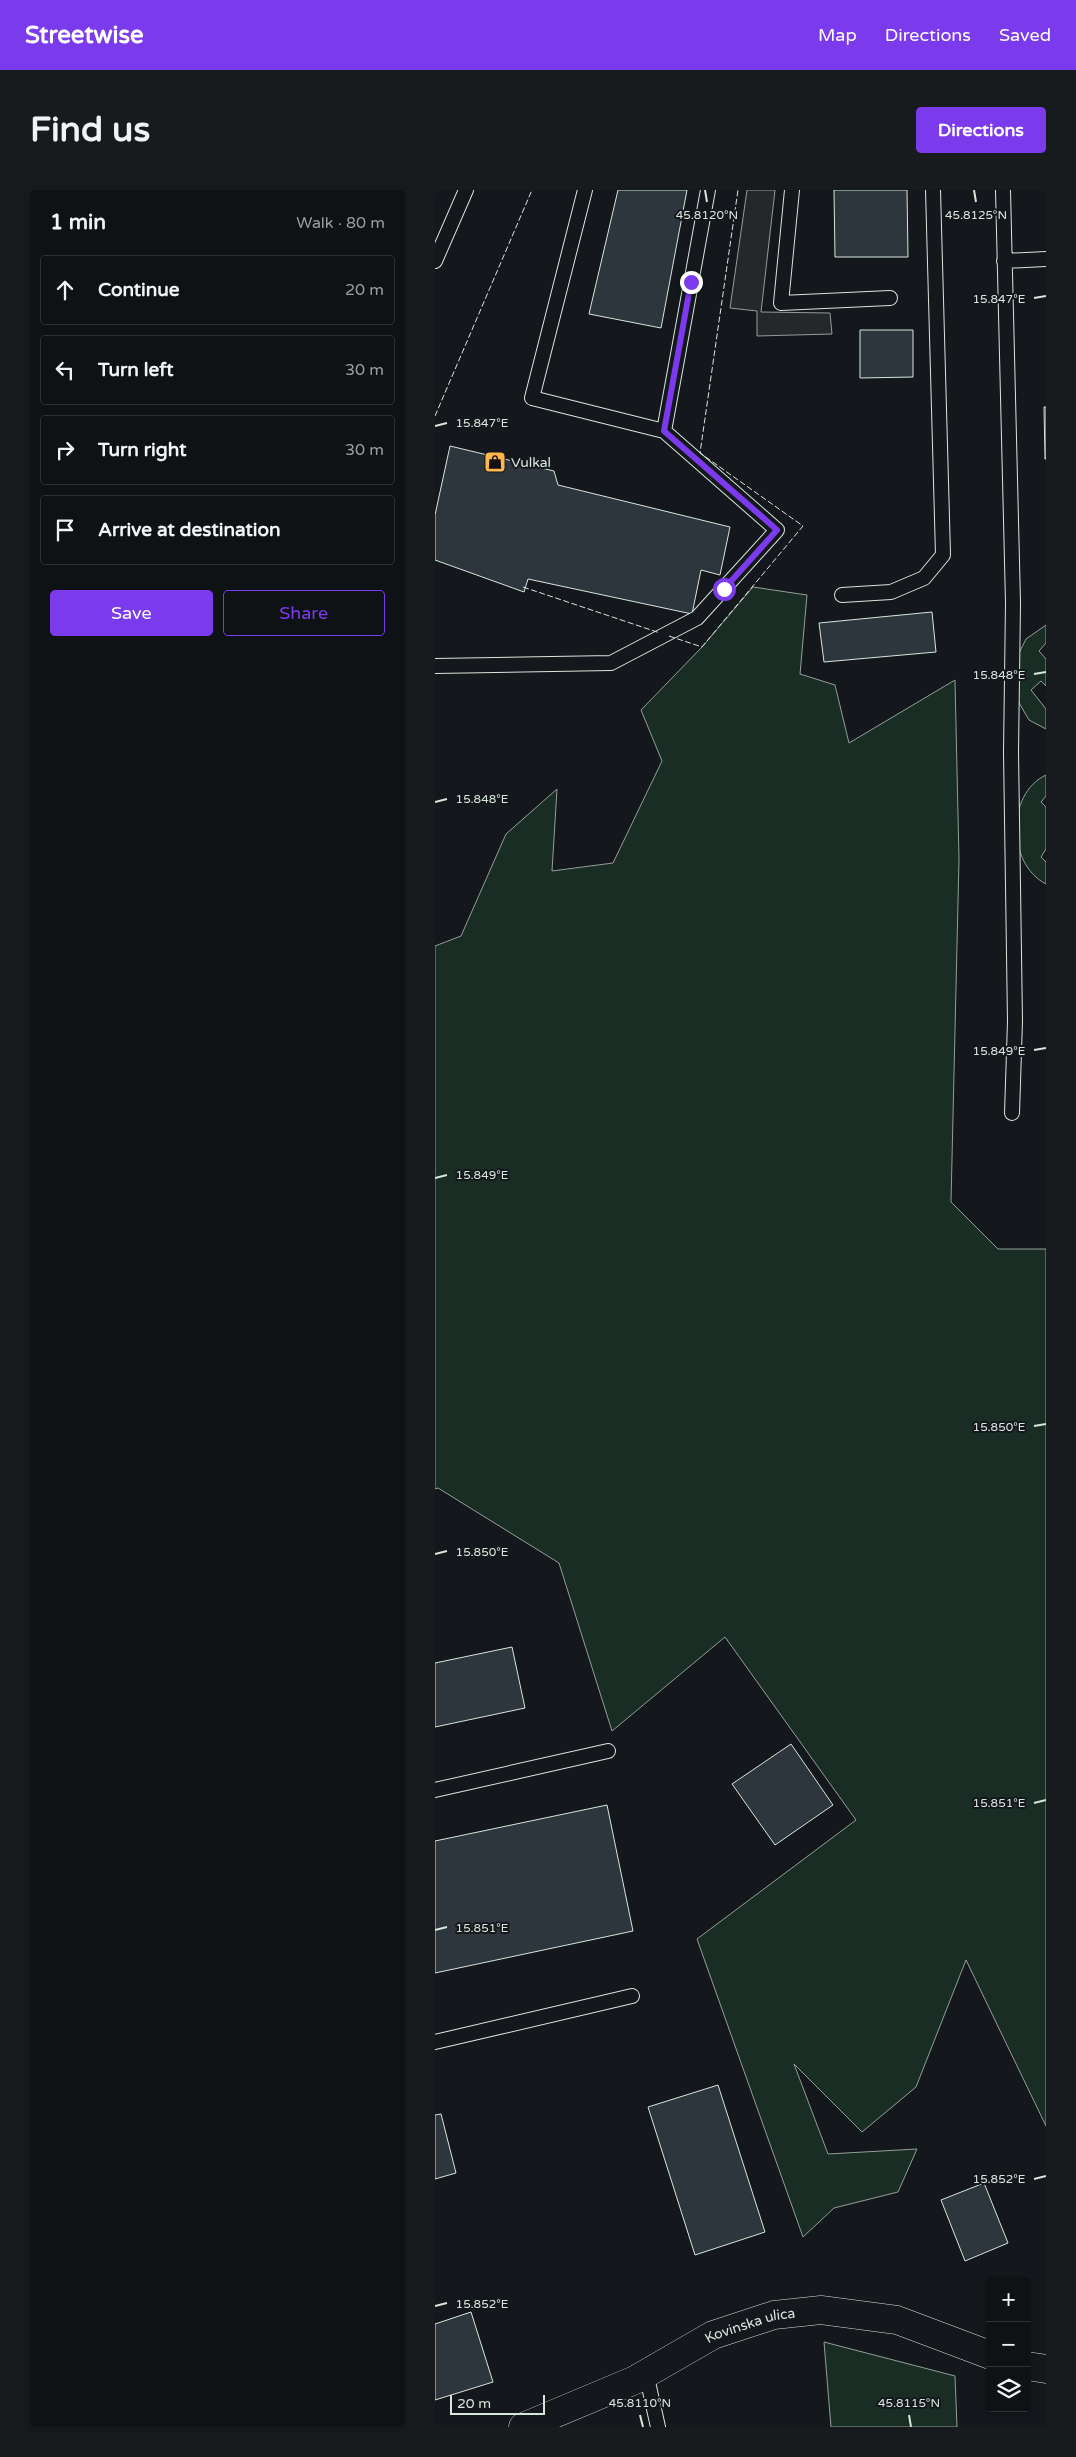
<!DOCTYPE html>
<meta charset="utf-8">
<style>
:root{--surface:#0f1215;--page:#181b1e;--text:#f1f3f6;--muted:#9b9ea0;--line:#2f3234;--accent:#7c3aed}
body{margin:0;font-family:"Varela Round",sans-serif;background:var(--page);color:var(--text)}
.controls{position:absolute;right:15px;bottom:15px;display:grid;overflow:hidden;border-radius:5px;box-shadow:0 2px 8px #0003}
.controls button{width:45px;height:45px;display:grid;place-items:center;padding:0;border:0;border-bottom:1px solid var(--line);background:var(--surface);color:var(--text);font:25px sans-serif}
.scale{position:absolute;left:15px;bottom:12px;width:95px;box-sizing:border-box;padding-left:5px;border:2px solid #d8e6dc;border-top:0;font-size:14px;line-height:18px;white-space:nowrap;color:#d8e6dc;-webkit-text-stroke:4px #14181c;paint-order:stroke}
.stop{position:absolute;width:15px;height:15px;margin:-11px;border:4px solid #7c3aed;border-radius:50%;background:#fff}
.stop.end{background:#7c3aed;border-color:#fff;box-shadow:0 1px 5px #0008}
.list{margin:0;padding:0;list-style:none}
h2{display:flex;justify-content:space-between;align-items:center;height:65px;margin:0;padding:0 20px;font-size:21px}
h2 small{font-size:16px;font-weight:400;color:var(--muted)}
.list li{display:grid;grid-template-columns:32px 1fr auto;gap:15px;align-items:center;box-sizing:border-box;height:70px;margin:0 10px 10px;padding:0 10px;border:1px solid var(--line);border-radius:5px}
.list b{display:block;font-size:19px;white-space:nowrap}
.list em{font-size:16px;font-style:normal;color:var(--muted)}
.actions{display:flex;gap:10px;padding:15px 20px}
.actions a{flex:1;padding:11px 0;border:1px solid var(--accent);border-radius:5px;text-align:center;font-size:18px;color:var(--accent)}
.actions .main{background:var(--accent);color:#fff}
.icon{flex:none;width:28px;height:28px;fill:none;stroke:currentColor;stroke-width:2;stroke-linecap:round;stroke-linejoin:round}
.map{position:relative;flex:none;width:611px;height:2237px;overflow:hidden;border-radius:5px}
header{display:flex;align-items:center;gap:30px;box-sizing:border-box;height:70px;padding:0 25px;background:var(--accent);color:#fff}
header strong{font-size:24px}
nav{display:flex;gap:28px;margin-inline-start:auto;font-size:18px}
.intro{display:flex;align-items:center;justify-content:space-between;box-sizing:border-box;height:120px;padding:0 30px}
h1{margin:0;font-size:35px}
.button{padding:12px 22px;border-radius:5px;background:var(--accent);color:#fff;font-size:18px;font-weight:700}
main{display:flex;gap:30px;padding:0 30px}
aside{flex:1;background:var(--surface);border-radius:5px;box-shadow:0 2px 8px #0003}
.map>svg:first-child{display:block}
</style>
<header>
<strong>Streetwise</strong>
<nav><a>Map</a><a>Directions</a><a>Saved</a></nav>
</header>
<div class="intro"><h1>Find us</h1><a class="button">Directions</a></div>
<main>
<aside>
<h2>1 min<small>Walk · 80 m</small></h2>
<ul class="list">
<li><svg class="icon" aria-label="ahead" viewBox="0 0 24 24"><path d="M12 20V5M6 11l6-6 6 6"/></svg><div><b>Continue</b></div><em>20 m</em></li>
<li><svg class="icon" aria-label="left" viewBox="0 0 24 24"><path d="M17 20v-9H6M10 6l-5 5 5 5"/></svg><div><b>Turn left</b></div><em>30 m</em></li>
<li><svg class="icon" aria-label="right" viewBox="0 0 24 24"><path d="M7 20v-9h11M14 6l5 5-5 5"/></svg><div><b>Turn right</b></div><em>30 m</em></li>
<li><svg class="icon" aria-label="arrive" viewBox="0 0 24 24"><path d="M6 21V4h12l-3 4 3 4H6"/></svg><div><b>Arrive at destination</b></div></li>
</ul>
<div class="actions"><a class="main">Save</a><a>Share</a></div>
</aside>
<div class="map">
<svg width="611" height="2237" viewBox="0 0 611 2237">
<rect width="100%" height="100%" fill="#14181c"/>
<path fill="#1a2d24" stroke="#939e99" d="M318 397 372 405 365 484 400 495 414 553 520 490 524 669 516 1012 563 1059H611V1936L531 1770 481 1897 427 1942 359 1874 393 1964 482 1959 463 2002 399 2018 368 2047 262 1749 421 1630 290 1447 177 1541 124 1373 3 1298 0 1299V756L26 746 71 644 122 599 117 681 178 673 227 571 206 520 267 457Z
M611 435V453L604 461 611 469V496L606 491 596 500 611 519V539L594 530 583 511 582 467 591 449Z
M611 585V606L606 612 611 617V659L606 667 611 672V694C572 674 571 604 611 585Z
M389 2152 520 2186 522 2237H396Z"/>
<path fill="#24282b" stroke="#939e99" d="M312 0H340L326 122 395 123 397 144 322 146V121L295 118Z"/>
<path fill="#2c363c" stroke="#d8e6dc" d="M183 0H252L226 138 154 124Z
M399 0H472L473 67H400Z
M425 140H478V187L425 188Z
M609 217H611V269H610Z
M15 256 119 281 123 295 295 337 285 385 266 380 257 424 93 389 89 402 0 370V325Z
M497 422 501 462 389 472 384 433Z
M77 1457 90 1518 0 1537V1473Z
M356 1554 398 1615 340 1655 297 1594Z
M172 1615 198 1741 0 1783V1651Z
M283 1895 330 2042 260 2065 213 1917Z
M6 1924 21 1983 0 1989V1925Z
M549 1993 573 2053 530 2071 506 2010Z
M36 2122 58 2192 0 2210V2134Z"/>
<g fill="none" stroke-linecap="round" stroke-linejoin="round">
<g stroke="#d8e6dc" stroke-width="16">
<path id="service" d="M150 0 97 208 229 241 273 0
M357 0 346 113 455 108
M568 0 578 413 576 562 580 831 577 923
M0 71 31 0
M569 71 611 69
M407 405 456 402 489 388 508 365 498 0
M0 476 176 473 262 428 342 340 229 241
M0 1600 173 1561
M0 1852 197 1806
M211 2183 223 2237"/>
</g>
<g stroke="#d8e6dc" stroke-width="29">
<g id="minor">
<path d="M592 2176 611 2179"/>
<path id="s1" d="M88 2237 200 2190 278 2145 339 2125 386 2120 462 2130 555 2165"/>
</g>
</g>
<use href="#service" stroke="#14181c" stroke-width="14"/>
<use href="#minor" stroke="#14181c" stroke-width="28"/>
<path stroke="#d8e6dc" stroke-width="1" stroke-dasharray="6 2.5" stroke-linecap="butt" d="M0 226 97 0
M88 397 225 443
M234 446 267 457 368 336 265 263 303 0"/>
</g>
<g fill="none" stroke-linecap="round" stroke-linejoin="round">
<path stroke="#7c3aed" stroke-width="6" d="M256 92 229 241 342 340 289 399"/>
</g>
<path fill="none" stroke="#d8e6dc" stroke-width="2" d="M270 0 272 12M539 0 541 12M599 108 611 106M0 236 12 233M599 484 611 482M0 612 12 609M599 860 611 858M0 988 12 985M599 1236 611 1234M0 1364 12 1361M599 1613 611 1610M0 1740 12 1737M599 1989 611 1986M0 2116 12 2113M205 2225 208 2237M474 2225 476 2237"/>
<defs>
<g id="shop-square" transform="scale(1.125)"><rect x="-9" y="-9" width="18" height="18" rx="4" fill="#ffb74d" stroke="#14181c"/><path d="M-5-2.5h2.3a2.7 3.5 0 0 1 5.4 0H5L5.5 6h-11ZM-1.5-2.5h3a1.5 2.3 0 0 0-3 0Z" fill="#111"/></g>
</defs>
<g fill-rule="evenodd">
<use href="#shop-square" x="60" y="272"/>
</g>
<g text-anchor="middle" stroke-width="4" stroke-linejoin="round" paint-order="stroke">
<g font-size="14" fill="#d8e6dc" stroke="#14181c" text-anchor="start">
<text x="76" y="277">Vulkal</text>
</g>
<g font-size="14" fill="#d8e6dc" stroke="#14181c">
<text dy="5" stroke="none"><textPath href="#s1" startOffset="250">Kovinska ulica</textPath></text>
</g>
</g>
<g font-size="12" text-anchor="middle" fill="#d8e6dc" stroke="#14181c" stroke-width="4" stroke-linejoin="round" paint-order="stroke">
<text x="272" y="29">45.8120°N</text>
<text x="541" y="29">45.8125°N</text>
<text x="564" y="113">15.847°E</text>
<text x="47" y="237">15.847°E</text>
<text x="564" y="489">15.848°E</text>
<text x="47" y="613">15.848°E</text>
<text x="564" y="865">15.849°E</text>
<text x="47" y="989">15.849°E</text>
<text x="564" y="1241">15.850°E</text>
<text x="47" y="1366">15.850°E</text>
<text x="564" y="1617">15.851°E</text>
<text x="47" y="1742">15.851°E</text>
<text x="564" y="1993">15.852°E</text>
<text x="47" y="2118">15.852°E</text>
<text x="205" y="2217">45.8110°N</text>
<text x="474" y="2217">45.8115°N</text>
</g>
</svg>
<div class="controls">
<button>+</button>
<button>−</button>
<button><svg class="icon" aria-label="layers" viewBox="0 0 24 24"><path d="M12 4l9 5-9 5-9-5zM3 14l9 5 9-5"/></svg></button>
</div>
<div class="scale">20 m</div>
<div class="stop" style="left:289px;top:399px"></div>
<div class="stop end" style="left:256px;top:92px"></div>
</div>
</main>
